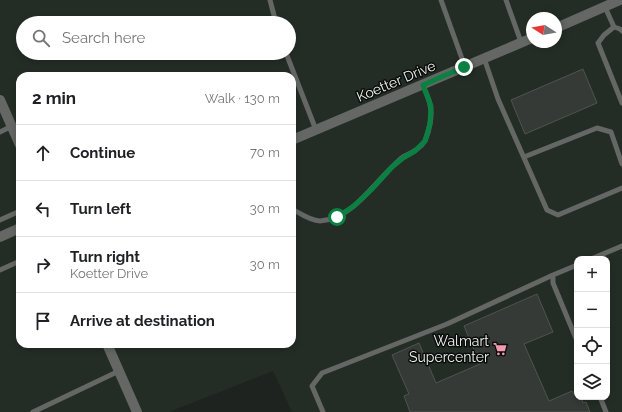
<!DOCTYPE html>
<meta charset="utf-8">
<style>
:root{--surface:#fff;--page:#f6f6f6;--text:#202124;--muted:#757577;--line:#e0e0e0}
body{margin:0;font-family:Raleway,sans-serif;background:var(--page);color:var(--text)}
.controls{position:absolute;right:12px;bottom:12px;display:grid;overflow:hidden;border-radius:8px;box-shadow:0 2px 6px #0003}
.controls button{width:36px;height:36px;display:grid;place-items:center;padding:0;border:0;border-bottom:1px solid var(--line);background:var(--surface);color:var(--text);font:20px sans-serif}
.compass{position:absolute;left:526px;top:12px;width:36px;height:36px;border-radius:50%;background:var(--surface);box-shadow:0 2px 6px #0003;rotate:281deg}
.stop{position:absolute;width:12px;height:12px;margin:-9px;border:3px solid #0b8043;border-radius:50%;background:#fff}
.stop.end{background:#0b8043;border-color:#fff;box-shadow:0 1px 4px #0008}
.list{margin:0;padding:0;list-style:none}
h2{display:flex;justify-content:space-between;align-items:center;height:52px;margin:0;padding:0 16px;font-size:17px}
h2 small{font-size:13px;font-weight:400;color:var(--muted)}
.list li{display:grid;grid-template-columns:26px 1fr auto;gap:12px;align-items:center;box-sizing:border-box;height:56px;padding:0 16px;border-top:1px solid var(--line)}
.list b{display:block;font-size:15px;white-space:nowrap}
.list p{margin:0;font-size:13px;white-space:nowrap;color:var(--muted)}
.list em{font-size:13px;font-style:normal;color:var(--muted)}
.icon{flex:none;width:22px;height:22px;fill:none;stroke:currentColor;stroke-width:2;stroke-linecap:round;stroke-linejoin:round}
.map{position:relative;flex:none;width:622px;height:412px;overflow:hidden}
.search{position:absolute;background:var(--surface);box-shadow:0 2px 6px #0003;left:16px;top:16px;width:280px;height:44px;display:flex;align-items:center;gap:10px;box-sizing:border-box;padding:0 14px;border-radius:22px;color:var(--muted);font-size:15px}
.panel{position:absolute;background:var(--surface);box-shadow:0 2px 6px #0003;left:16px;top:72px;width:280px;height:276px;border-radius:12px}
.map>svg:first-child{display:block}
</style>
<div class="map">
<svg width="622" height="412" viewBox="0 0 622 412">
<rect width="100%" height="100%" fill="#1e231f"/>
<path fill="#232d25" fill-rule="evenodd" d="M0 0H622V412H292L273 371 169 412H0ZM532 18H556V42H532ZM23 23H289V53H23ZM20 76H292V344H20ZM577 259H607V397H577Z"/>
<path fill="#353a36" stroke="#4e544f" d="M583 69 597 103 525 134 511 100Z
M537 294 553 332 524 344 549 401 572 391 574 394 577 392V397H581L583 403 586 402 590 412H410L404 396 409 394 392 355 419 343 436 383 480 364 464 326Z"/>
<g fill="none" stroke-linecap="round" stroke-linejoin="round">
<path stroke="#646764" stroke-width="5" d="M270 0 276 23
M441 0 465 67
M506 0 521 42
M605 7 614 27 620 29 622 31
M614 27 604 35 598 43 622 103
M286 53 316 130
M484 58 498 99 547 210 558 215 622 188
M0 132 12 126
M524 157 597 128 611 132 622 164
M292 209C299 213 311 221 320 221 350 220 372 186 392 167 395 164 399 160 403 157 411 153 420 149 425 141 429 132 433 114 430 105 429 98 425 91 423 85
M0 220 20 211
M591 259 622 246
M577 265 553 275V283L577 341
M0 270 20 261
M600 397 606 412
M33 412 119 371
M323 412 312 386 322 373 447 324 553 275"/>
<path stroke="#646764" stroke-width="10" d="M556 28 620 0
M292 140 532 38
M0 237 20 228"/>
<path stroke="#646764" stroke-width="10" d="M0 100 20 145
M107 344 137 412"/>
</g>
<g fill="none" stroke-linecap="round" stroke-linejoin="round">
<path stroke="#0b8043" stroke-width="5" d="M337 217 354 206 371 190 392 167 403 158 415 151 425 141 430 124 431 106 423 85 464 67"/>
</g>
<defs>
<g id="supermarket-bare" transform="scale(1.08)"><path d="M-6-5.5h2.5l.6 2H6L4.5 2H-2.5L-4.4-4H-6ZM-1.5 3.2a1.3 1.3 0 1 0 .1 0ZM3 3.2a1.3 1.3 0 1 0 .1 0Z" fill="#f19ab2" stroke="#0a0c0a" stroke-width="2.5" paint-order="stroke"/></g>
</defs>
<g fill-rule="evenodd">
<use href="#supermarket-bare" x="500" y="349"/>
</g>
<g text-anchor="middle" stroke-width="3" stroke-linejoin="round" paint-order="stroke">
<g font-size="14" fill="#f0f4f1" stroke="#0a0c0a">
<text transform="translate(396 81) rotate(-23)" y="5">Koetter Drive</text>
</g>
<g font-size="14" fill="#f0f4f1" stroke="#0a0c0a" text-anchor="end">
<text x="489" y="346">Walmart<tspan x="489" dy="16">Supercenter</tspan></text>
</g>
</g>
</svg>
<div class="controls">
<button>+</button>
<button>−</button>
<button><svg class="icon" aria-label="locate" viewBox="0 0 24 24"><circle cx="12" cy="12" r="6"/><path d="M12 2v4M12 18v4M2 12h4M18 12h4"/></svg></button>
<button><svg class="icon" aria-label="layers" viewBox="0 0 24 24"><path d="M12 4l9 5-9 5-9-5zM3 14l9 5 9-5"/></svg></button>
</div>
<svg class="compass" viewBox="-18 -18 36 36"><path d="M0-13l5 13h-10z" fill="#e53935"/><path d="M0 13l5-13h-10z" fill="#757577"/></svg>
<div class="stop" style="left:337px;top:217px"></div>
<div class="stop end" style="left:464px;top:67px"></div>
<div class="search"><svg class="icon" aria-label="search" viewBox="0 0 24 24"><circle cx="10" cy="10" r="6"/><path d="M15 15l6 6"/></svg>Search here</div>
<section class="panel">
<h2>2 min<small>Walk · 130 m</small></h2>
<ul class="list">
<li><svg class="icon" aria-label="ahead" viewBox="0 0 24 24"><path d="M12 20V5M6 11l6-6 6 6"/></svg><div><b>Continue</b></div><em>70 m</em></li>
<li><svg class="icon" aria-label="left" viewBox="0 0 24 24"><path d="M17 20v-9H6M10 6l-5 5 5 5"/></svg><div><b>Turn left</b></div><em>30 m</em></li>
<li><svg class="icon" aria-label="right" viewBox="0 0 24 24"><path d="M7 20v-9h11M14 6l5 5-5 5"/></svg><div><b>Turn right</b><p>Koetter Drive</p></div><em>30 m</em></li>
<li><svg class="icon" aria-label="arrive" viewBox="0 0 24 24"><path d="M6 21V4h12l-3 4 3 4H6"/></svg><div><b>Arrive at destination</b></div></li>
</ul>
</section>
</div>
